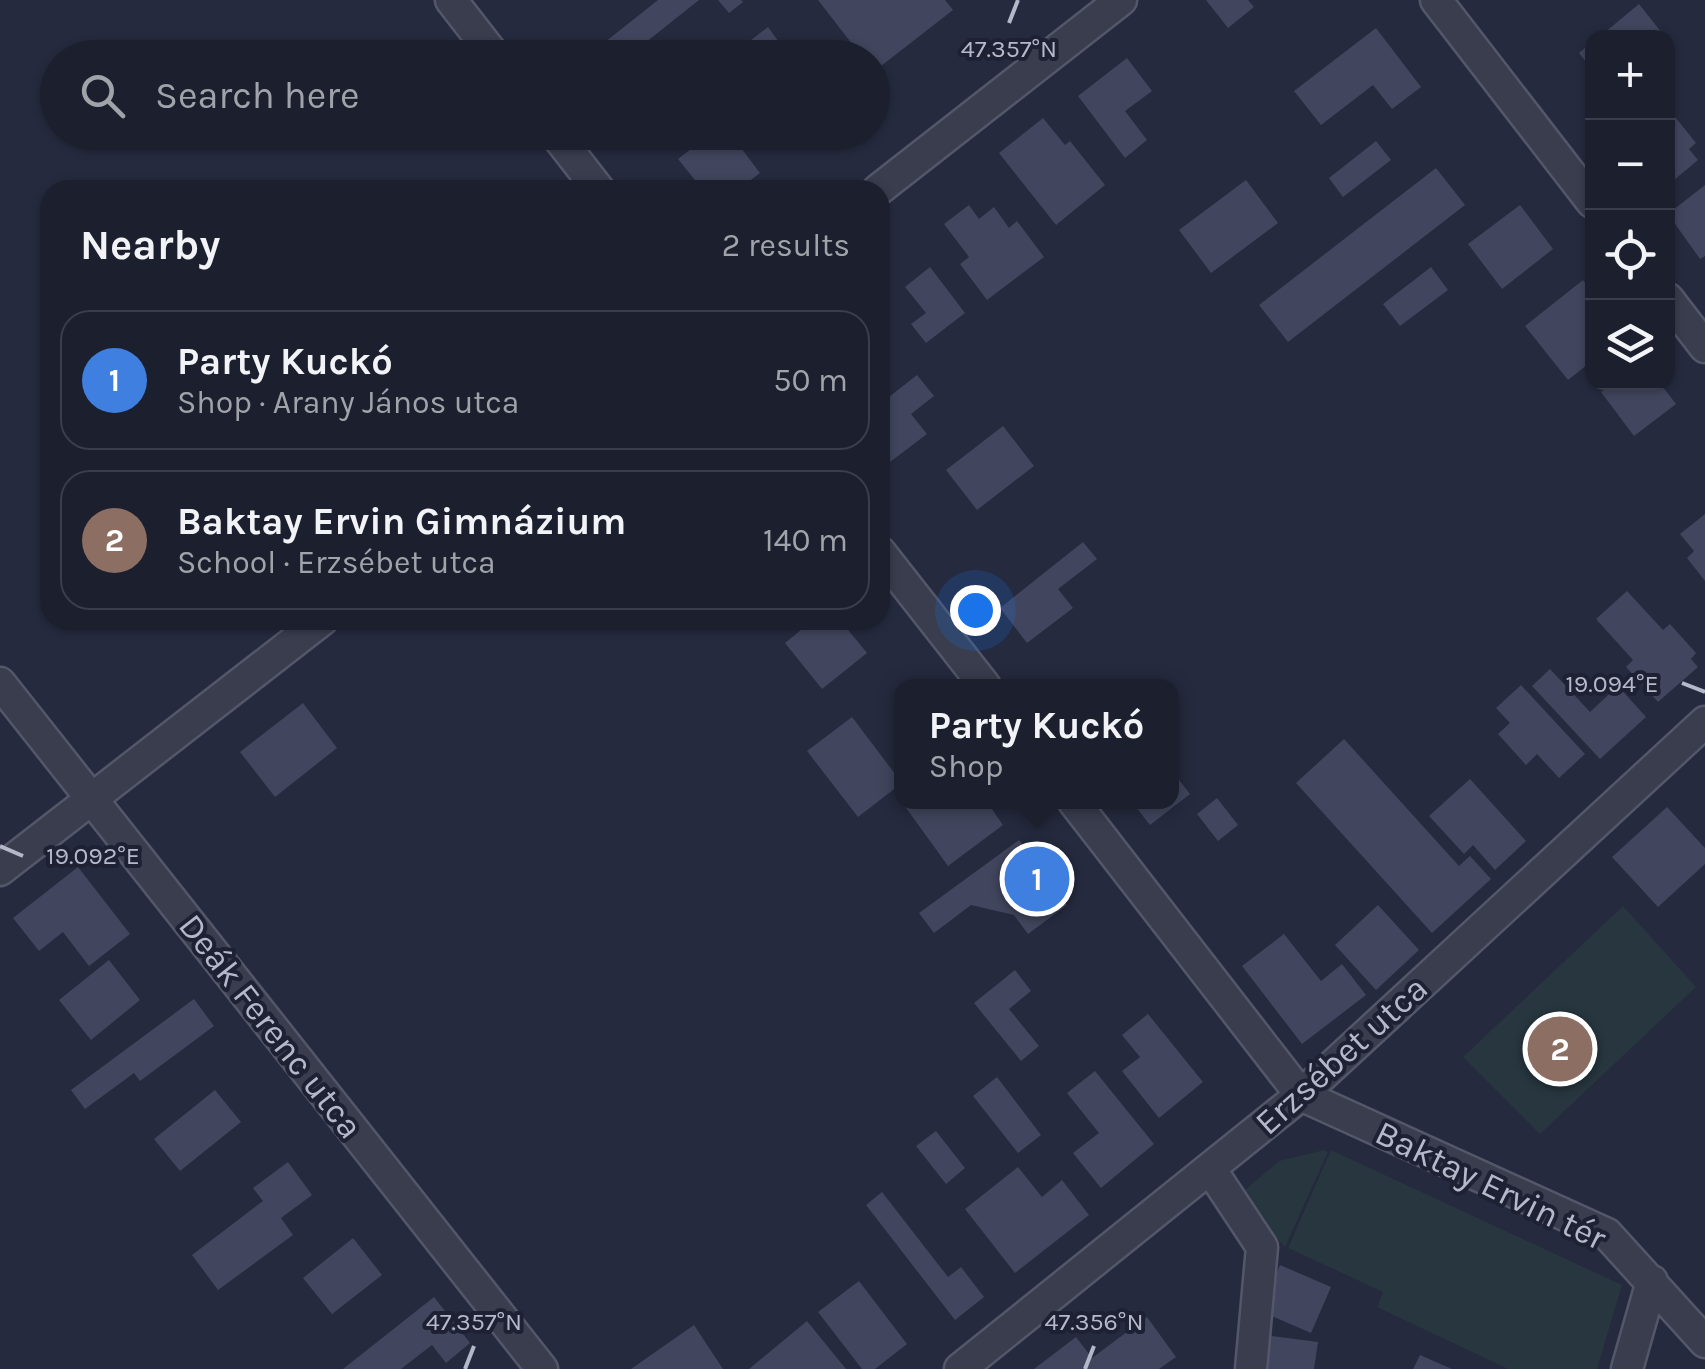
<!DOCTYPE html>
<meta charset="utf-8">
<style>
:root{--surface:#1c202e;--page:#292d3a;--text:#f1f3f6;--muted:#a0a3aa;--line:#3a3e4a;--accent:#db2777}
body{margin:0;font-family:Karla,sans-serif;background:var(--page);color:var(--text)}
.controls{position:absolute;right:30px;top:30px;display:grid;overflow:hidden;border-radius:20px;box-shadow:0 2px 8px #0004}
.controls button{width:90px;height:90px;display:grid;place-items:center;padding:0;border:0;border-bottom:2px solid var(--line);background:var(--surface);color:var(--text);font:50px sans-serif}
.you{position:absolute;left:975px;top:610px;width:35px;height:35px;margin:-25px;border:8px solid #fff;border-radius:50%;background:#1a73e8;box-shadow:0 0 0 15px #1a73e833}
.badge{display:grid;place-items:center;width:65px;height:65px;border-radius:50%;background:var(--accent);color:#fff;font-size:32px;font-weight:700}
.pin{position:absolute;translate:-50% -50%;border:5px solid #fff;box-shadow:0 2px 10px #0006}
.popup{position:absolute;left:894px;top:679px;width:285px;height:130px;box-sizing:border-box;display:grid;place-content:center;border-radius:20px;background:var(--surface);filter:drop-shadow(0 2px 8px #0005);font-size:32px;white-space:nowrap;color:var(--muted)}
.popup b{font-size:38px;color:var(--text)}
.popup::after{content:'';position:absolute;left:50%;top:100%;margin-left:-20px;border:20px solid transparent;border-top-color:var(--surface)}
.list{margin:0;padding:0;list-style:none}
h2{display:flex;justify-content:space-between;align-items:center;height:130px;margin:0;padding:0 40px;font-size:42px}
h2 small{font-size:32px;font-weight:400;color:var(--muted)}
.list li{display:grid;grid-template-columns:65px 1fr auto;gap:30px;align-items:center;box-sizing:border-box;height:140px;margin:0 20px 20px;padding:0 20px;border:2px solid var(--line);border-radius:30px}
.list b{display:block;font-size:38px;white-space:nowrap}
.list p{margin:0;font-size:32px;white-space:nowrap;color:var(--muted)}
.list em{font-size:32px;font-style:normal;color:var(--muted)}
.icon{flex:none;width:55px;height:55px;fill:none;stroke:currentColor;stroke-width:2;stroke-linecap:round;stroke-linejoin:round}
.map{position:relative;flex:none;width:1705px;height:1369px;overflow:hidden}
.search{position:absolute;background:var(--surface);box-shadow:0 2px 8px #0004;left:40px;top:40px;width:850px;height:110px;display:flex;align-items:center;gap:25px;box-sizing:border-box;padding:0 35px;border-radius:55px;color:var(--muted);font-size:38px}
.panel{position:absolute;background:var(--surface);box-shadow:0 2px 8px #0004;left:40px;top:180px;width:850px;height:450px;border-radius:30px}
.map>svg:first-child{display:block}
</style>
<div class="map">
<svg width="1705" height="1369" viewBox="0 0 1705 1369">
<rect width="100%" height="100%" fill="#252a3e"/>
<path fill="#27363f" d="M1623 906 1696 987 1540 1134 1463 1057Z
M1324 1150 1328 1152 1285 1247 1239 1195 1279 1161Z
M1331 1150 1622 1285 1597 1369H1508L1377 1307 1383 1292 1288 1248Z"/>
<path fill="#41465e" d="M658 0H699L640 47 648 58H601L595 50Z
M718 0H741L743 2 729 13Z
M818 0H945L953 10 872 73V58H863Z
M1206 0H1248L1254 7 1228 28Z
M1639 4 1666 38H1598Z
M768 27 784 49 773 58H728Z
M1376 28 1421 87 1392 109 1373 85 1321 125 1294 91Z
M1592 42V70L1579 53Z
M1127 58 1152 91 1125 111 1147 140 1125 158 1078 96Z
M1668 108 1696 143 1689 149 1698 160 1674 180 1668 172Z
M1043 118 1065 145 1070 141 1105 185 1056 225 999 153Z
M713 132H729L760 173 738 190H703L678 159Z
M1376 141 1391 160 1343 197 1329 178Z
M1436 168 1465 205 1288 342 1259 305Z
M1246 180 1278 223 1211 273 1179 230Z
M1705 185V256L1700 259 1668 214Z
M969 205 979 219 994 207 1009 228 1017 221 1044 257 987 300 960 264 969 257 944 224Z
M1520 205 1553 249 1502 289 1468 244Z
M930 267 965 313 926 343 911 324 926 313 905 287Z
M1431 267 1448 290 1400 326 1383 304Z
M1583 280 1592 292V361L1568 380 1525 326Z
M917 375 934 396 911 414 927 434 886 465 880 458V404Z
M1614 382H1659L1676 404 1634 436 1601 392Z
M1003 426 1034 466 977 510 946 470Z
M1705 514V581L1687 558 1694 551 1680 534Z
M1083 542 1097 559 1058 589 1073 608 1027 643 1000 608Z
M1627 591 1663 630 1670 624 1696 653 1691 659 1698 667 1658 702 1626 667 1633 660 1596 619Z
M813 620H840L867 653 822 689 785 643Z
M1550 669 1590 712 1618 686 1646 717 1600 759 1532 686Z
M1521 685 1585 754 1559 778 1537 754 1526 765 1498 734 1510 723 1496 708Z
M303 703 337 748 275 797 240 752Z
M852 717 902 783 858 817 807 751Z
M1344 739 1459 866 1470 856 1491 879 1432 933 1296 783Z
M1172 771 1190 794 1150 825 1132 802H1172Z
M1470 779 1526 841 1495 870 1473 845 1464 854 1429 816Z
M1217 798 1238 825 1218 841 1197 814Z
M908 802H987L1003 825 948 866 904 805Z
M1667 807 1705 848V864L1658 907 1612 857Z
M1019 840 1067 905 1028 934 1014 915 971 905 934 933 919 913Z
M78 867 130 934 89 966 63 932 39 951 13 918Z
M1378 905 1419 950 1376 990 1335 945Z
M1284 934 1321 981 1342 964 1366 995 1302 1044 1242 966Z
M109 960 140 1000 91 1040 59 1000Z
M1015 970 1031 991 1009 1009 1039 1046 1021 1061 974 1003Z
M194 999 214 1026 140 1081 134 1073 85 1109 71 1090Z
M1148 1014 1203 1082 1159 1118 1122 1071 1140 1057 1122 1035Z
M1095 1071 1154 1144 1101 1188 1073 1153 1099 1133 1067 1093Z
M997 1077 1041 1135 1018 1153 973 1096Z
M215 1090 241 1122 180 1171 154 1139Z
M936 1131 965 1168 946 1184 916 1146Z
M288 1162 312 1195 281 1218 293 1235 218 1290 192 1255 263 1201 253 1188Z
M1018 1167 1042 1197 1062 1180 1089 1215 1015 1273 965 1209Z
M882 1192 948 1277 961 1267 984 1297 955 1320 866 1205Z
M353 1238 382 1275 332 1314 303 1278Z
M1280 1265 1331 1287 1311 1333 1260 1311Z
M859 1281 907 1344 875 1369H862L818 1312Z
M434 1297 470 1343 446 1363 432 1345 401 1369H343Z
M1147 1317 1176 1357 1159 1369H1034L1076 1337 1092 1358Z
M807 1321 846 1369H749Z
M694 1325 723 1369H631Z
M1264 1335 1318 1342 1314 1369H1259Z
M1420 1355 1452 1369H1413Z"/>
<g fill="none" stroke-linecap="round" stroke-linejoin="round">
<g stroke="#545769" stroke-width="35">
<path id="street" d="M451 0 496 58
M1436 0 1592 202
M554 132 599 190
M878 190 1121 0
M1668 299 1705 347
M880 552 985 686
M0 683 542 1369
M1074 802 1301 1095 1607 1234 1705 1342
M0 870 322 620
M1211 1170 1262 1247 1251 1369
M960 1369 1301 1095 1705 722
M1627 1369 1652 1281"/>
</g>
<use href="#street" stroke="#393d4e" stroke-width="30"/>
</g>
<path fill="none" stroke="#b5b8c9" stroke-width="4" d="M1009 23 1018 0M1682 683 1705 692M0 846 23 856M465 1369 474 1346M1085 1369 1094 1346"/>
<g text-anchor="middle" stroke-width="8" stroke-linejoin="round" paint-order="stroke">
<g font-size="35" fill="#b5b8c9" stroke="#1e2133">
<text transform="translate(271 1026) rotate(52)" y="12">Deák Ferenc utca</text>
<text transform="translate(1341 1055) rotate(-42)" y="12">Erzsébet utca</text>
<text transform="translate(1491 1185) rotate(26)" y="12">Baktay Ervin tér</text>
</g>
</g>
<g font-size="25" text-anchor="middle" fill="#b5b8c9" stroke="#1e2133" stroke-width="8" stroke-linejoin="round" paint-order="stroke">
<text x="1009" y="57">47.357°N</text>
<text x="1612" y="692">19.094°E</text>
<text x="93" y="864">19.092°E</text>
<text x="474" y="1330">47.357°N</text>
<text x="1094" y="1330">47.356°N</text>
</g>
</svg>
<div class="controls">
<button>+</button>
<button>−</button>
<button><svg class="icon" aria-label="locate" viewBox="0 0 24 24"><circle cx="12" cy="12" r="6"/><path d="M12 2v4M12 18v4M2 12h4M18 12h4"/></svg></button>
<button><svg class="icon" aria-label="layers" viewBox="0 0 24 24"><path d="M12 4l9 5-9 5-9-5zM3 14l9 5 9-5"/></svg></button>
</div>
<div class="you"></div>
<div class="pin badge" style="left:1037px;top:879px;background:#3f7fe0">1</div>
<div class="popup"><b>Party Kuckó</b>Shop</div>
<div class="pin badge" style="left:1560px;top:1049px;background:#8d6e63">2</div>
<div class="search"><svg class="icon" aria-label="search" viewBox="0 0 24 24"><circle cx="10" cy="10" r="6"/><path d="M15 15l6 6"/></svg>Search here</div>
<section class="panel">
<h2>Nearby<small>2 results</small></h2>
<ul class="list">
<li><span class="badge" style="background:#3f7fe0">1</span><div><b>Party Kuckó</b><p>Shop · Arany János utca</p></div><em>50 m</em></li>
<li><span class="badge" style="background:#8d6e63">2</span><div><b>Baktay Ervin Gimnázium</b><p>School · Erzsébet utca</p></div><em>140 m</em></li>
</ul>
</section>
</div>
